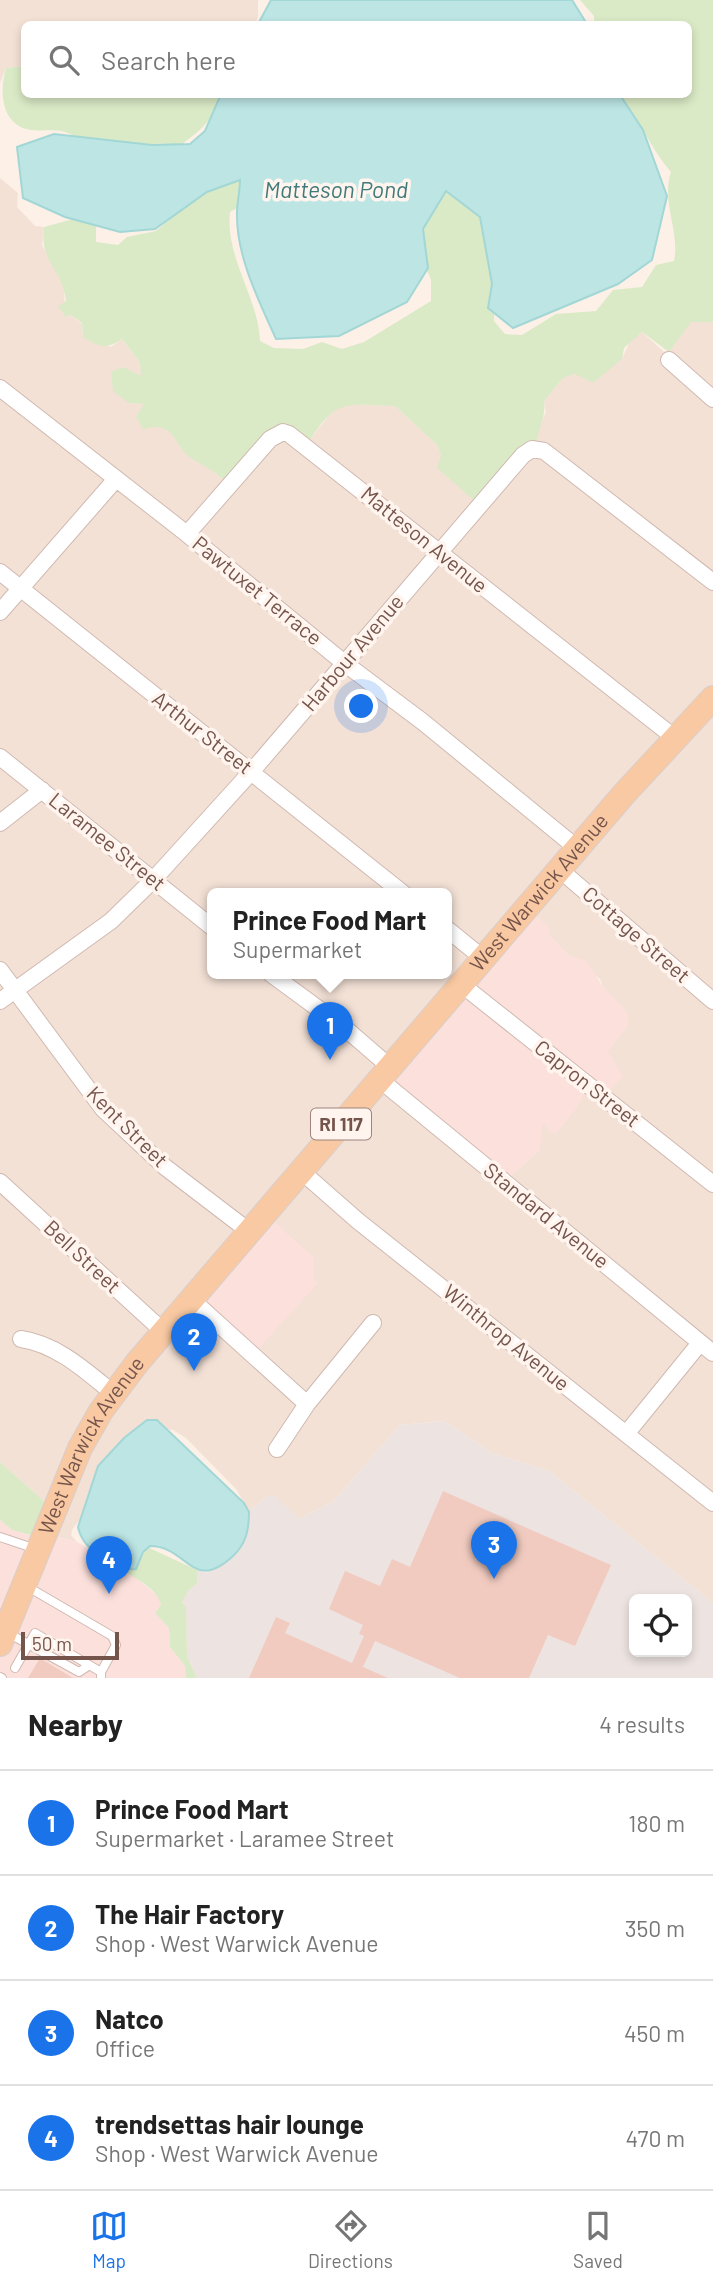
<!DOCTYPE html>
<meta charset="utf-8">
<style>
:root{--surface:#fff;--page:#f2f2f2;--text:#222;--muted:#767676;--line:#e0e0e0;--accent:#1a73e8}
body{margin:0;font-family:Barlow,sans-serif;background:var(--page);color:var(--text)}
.controls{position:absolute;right:21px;bottom:21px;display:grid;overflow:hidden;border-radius:10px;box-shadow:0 4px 10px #0003}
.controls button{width:63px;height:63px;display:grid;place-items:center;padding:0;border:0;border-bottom:2px solid var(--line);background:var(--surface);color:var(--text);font:35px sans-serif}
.scale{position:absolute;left:21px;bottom:18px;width:98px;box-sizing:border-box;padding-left:7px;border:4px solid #75544c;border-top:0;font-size:19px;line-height:24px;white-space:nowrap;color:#75544c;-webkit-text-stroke:5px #fff5ee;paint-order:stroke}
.you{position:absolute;left:362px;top:707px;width:24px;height:24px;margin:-18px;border:5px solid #fff;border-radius:50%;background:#1a73e8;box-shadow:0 0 0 10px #1a73e833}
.badge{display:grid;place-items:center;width:46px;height:46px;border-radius:50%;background:var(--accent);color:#fff;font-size:23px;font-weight:700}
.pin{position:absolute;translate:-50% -58px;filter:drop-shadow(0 2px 4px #0008)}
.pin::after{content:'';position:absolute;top:37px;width:24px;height:21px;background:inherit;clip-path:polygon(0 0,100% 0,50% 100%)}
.popup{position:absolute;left:207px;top:888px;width:245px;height:91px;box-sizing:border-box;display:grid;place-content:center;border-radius:10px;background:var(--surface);filter:drop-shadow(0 2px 5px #0005);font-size:23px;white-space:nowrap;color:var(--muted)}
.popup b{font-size:26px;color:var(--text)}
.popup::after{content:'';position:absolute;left:50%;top:100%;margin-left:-14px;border:14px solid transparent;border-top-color:var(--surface)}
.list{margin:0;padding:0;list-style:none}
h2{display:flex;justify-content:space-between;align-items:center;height:91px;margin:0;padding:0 28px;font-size:30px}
h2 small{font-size:23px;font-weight:400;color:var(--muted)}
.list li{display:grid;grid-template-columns:46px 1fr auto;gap:21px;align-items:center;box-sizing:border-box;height:105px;padding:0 28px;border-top:2px solid var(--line)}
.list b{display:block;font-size:26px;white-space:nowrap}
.list p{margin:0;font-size:23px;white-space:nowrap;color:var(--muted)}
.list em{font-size:23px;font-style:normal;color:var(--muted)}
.icon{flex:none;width:38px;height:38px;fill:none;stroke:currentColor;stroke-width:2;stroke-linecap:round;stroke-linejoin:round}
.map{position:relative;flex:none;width:713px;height:1678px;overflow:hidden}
.search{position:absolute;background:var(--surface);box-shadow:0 4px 10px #0003;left:21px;right:21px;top:21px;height:77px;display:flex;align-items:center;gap:18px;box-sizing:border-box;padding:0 24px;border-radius:10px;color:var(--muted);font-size:26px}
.sheet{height:511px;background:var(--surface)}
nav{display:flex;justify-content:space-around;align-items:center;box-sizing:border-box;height:98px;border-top:2px solid var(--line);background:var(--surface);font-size:19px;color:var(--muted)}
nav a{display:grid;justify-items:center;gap:4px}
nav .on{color:var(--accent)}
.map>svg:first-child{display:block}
</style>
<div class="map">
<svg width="713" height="1678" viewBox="0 0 713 1678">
<rect width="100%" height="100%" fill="#fcf0e7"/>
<path fill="#f3e1d6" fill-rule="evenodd" d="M0 0H258V17L255 24H24V66L6 68 0 83Z
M0 178 18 193 17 207 35 226 44 227 42 245 63 282 66 317 71 315 82 324 83 337 111 347 122 339 140 363 142 376 129 403 144 404 156 425 167 428 192 459 207 465 230 485 275 437 306 445 333 410 343 404 395 406 437 445 441 456 536 448V433L546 412 544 401 563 378 622 359 631 339 642 332 664 352 670 350 673 343 691 322H713V1603L549 1471 492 1453 444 1421 400 1425 334 1501 299 1519 267 1496 248 1512 237 1490 186 1438 173 1430 159 1428 73 1528 71 1535 77 1542 46 1534 53 1509 0 1462ZM213 894H447V974H213ZM551 937 569 956 600 979 603 987 626 1011 628 1026 544 1120 539 1135 540 1150 505 1181Z"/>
<path fill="#fce0dc" d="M529 909 548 926 551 937 569 956 586 960 603 987 627 1012 628 1026 608 1051 623 1076 604 1096 588 1087 576 1109 556 1133 550 1132 543 1121 540 1150 505 1181 383 1077Z
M267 1215 314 1258V1279L318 1283 251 1357 206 1316 200 1290Z
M0 1520 12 1530 41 1538 46 1534 77 1542 132 1574 160 1598 161 1605 155 1613 169 1628 170 1647 185 1666 186 1678H0Z"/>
<path fill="#ede4e1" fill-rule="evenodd" d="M444 1421 492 1453 549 1471 713 1603V1678H197L187 1656 186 1607 182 1602 197 1570 207 1573 213 1569 248 1512 267 1496 274 1495 299 1519 334 1501 400 1425ZM634 1599H687V1652H634Z"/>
<path fill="#daeac6" d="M580 0H713V322H691L669 352 642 332 624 348 622 359 593 383 575 374 563 378 544 401C547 417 536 432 536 449L479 505 437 468 441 456 437 445 395 406C343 404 336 398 307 445L280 434 230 485C217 473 208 468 194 460 172 447 177 419 143 429L136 417 144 404 129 403 113 391 111 372 123 367 141 376 140 363 122 339C106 350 99 347 83 337L82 323 71 315 66 317 58 306 66 301C62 268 39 262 44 227L73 219 96 225V242L118 245 127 237 156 231 220 177 249 180 246 203 230 212C225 258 258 296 260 341L274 348 303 349 322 342 342 349 364 342 431 301V280L419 251 422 229 432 215 435 199 426 168 482 199 495 293 494 321 505 334 522 335 556 314 596 311 613 290 642 287 656 265 674 261C680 231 661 202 671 172 650 148 640 119 619 95L688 94V24H594V16Z
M24 66V94L218 95C216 120 200 130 181 145 150 141 115 149 84 141 78 139 72 134 65 132 52 128 36 133 23 128 0 118 0 89 6 68Z
M0 1462 53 1509 42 1538 12 1530 0 1520Z
M145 1546 197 1570V1583L188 1591 182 1602 186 1607 187 1656 197 1678H186L185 1666 170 1647 169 1628 155 1613 161 1605C157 1586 129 1576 115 1565Z"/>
<path fill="#bce5e4" stroke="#a2d7d6" stroke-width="2" d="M271 0H572L587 24H258Z
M221 94 620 95 643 130 667 196 652 260 618 284 513 328 488 308 492 284 480 217 446 191 423 229 428 268 407 302 339 336 276 339C259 301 236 256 237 213 237 202 240 191 240 180L207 192 155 229 120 232 65 217 23 198 17 147 54 134 152 145 190 144 205 131Z
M147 1420H157L244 1503 249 1512C249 1530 246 1544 233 1556 192 1594 188 1546 150 1546L143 1552 136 1569C114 1572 82 1548 78 1527L98 1466 124 1438Z"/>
<path fill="#f1cbc0" d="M443 1491 611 1565 575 1646 548 1635 529 1678H460L375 1641 363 1667 388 1678H249L276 1617 290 1623 285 1633 352 1663 364 1636 359 1634 363 1625 329 1609 345 1571 380 1586 392 1559 410 1567Z
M40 1658 73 1678H28Z"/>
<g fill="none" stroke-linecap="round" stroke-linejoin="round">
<g stroke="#d0b9b0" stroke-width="10">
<path id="service" d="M0 1537 36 1549
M28 1587 112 1636 116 1645 101 1672V1678
M8 1633 79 1672 88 1666
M15 1668 35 1633 101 1672
M0 1677 2 1678"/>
</g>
<g stroke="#d0b9b0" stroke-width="18">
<path id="minor" d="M669 360 713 399
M0 388 187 534 343 662 423 722 578 849
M187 534 270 439 283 432 289 434 675 738
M0 572 404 894
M0 612 116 479
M0 757 213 928
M0 823 42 790
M559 869 713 1001
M447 929 484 959
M0 970 103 1109 165 1167 250 1232
M271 974 346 1029 390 1067
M461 984 713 1184
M0 1001 111 921 154 879 252 771 523 455 532 449 544 451 713 582
M379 1079 713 1353
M301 1171 358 1221 713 1503
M0 1182 164 1332
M192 1300 307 1404 373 1323
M21 1339C57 1344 87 1372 114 1394
M626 1434 700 1343
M277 1449 307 1404"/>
</g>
<g stroke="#d8cfcd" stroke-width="26">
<g id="primary">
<path id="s1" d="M0 1644 80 1448 101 1411 137 1363 624 794 713 698"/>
</g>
</g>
<use href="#service" stroke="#fff" stroke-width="8"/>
<use href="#minor" stroke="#fff" stroke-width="16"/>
<use href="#primary" stroke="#f8c9a2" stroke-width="24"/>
</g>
<g text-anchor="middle" stroke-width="7" stroke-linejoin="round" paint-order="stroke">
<rect fill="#fff5ee" stroke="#9e847d" stroke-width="2" x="311" y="1108.5" width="60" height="31" rx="5"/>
<g font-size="19" font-weight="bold" fill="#75544c">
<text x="341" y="1131">RI 117</text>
</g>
<g font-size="21" fill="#75544c" stroke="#fff5ee">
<text transform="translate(424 540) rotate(39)" y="7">Matteson Avenue</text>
<text transform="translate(257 591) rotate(39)" y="7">Pawtuxet Terrace</text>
<text transform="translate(353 653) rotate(-50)" y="7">Harbour Avenue</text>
<text transform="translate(202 733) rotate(38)" y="7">Arthur Street</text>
<text transform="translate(107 842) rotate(39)" y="7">Laramee Street</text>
<text dy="7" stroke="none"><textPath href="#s1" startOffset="933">West Warwick Avenue</textPath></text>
<text transform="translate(636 935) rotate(41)" y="7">Cottage Street</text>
<text transform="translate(587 1084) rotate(38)" y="7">Capron Street</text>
<text transform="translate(127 1127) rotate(45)" y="7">Kent Street</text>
<text transform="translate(546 1216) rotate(39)" y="7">Standard Avenue</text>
<text transform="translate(82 1257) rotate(43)" y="7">Bell Street</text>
<text transform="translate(506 1338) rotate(39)" y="7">Winthrop Avenue</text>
<text dy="7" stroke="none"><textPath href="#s1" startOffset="219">West Warwick Avenue</textPath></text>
</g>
<g font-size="23" font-style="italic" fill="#407a7a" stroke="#fff5ee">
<text x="336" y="198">Matteson Pond</text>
</g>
</g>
</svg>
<div class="controls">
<button><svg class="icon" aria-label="locate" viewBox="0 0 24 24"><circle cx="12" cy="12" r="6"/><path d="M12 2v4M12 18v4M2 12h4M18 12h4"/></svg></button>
</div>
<div class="scale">50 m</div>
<div class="you"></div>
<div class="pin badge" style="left:330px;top:1060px">1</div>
<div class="popup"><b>Prince Food Mart</b>Supermarket</div>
<div class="pin badge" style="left:194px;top:1371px">2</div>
<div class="pin badge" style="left:494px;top:1579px">3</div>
<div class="pin badge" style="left:109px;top:1594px">4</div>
<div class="search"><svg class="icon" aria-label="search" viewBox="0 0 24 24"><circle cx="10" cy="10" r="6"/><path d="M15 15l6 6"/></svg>Search here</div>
</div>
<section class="sheet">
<h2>Nearby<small>4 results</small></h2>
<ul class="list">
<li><span class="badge">1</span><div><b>Prince Food Mart</b><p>Supermarket · Laramee Street</p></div><em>180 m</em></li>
<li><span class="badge">2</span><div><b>The Hair Factory</b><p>Shop · West Warwick Avenue</p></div><em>350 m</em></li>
<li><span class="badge">3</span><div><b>Natco</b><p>Office</p></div><em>450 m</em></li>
<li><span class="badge">4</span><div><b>trendsettas hair lounge</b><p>Shop · West Warwick Avenue</p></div><em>470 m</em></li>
</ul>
</section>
<nav>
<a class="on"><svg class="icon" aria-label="map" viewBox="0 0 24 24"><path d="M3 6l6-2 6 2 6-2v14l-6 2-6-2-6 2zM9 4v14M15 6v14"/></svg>Map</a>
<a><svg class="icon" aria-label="directions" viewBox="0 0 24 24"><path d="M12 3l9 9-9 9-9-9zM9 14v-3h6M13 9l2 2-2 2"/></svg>Directions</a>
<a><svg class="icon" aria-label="saved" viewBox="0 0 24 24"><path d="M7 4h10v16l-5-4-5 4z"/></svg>Saved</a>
</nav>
